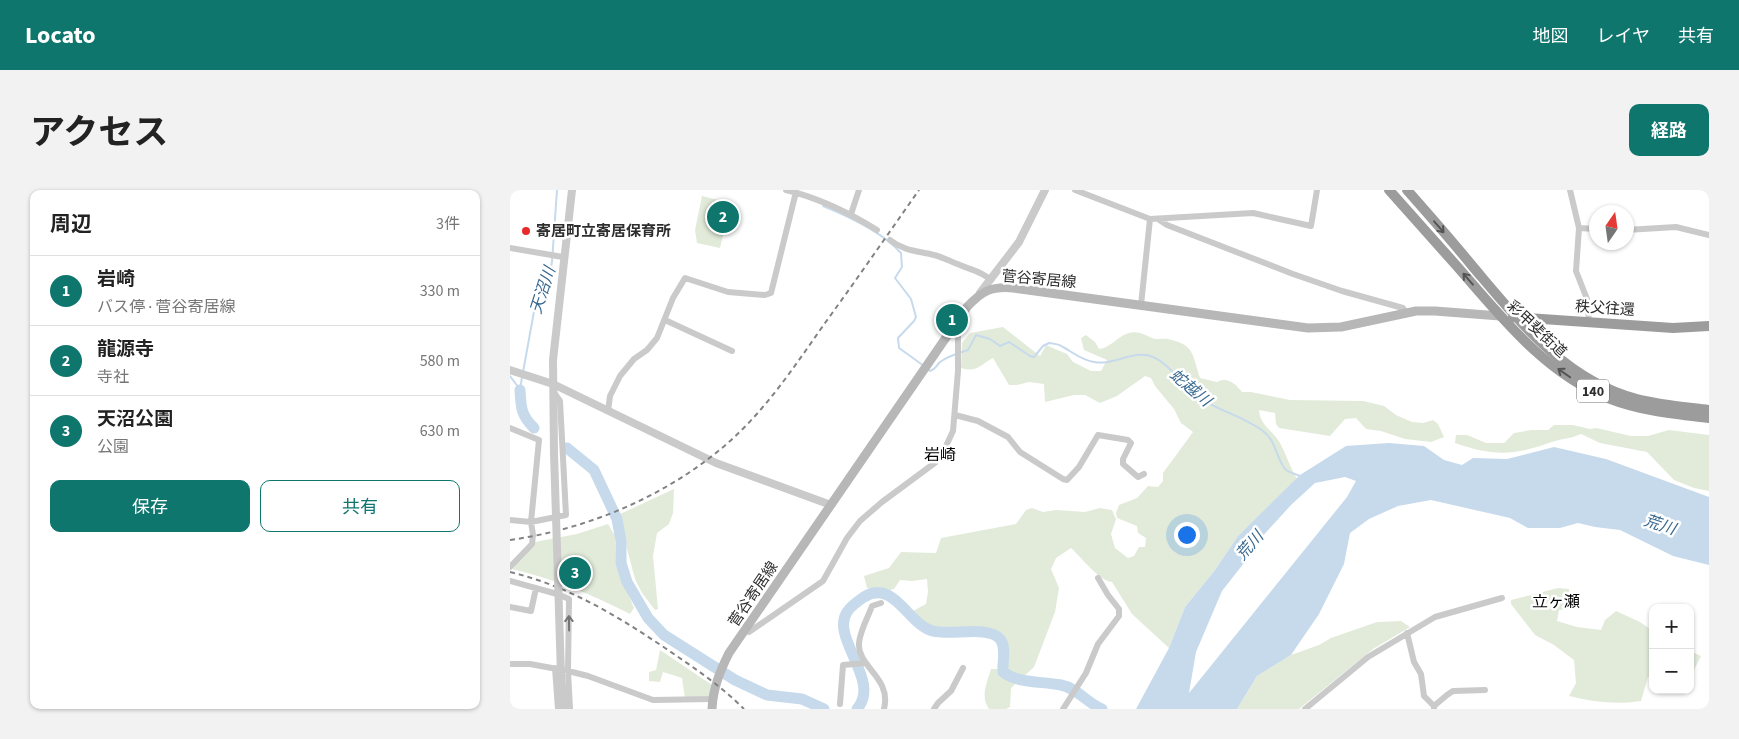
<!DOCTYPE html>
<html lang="ja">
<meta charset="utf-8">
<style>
:root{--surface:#fff;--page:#f2f2f2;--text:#222;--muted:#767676;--line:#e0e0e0;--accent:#0f766e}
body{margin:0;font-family:"Source Sans 3","Noto Sans JP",sans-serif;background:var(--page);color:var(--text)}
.controls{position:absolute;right:15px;bottom:15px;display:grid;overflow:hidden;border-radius:10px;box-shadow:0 1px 4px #0004}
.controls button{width:45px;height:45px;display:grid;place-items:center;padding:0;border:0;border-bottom:1px solid var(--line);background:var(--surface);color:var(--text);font:25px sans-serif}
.compass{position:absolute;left:1079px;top:15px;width:45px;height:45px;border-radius:50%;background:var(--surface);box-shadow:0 1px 4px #0004;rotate:13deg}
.you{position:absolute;left:676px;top:344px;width:18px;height:18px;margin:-12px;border:4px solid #fff;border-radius:50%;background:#1a73e8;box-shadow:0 0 0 8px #1a73e833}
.badge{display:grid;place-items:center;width:32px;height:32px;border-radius:50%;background:var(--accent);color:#fff;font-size:16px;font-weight:700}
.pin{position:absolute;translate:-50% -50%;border:2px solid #fff;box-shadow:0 1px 5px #0006}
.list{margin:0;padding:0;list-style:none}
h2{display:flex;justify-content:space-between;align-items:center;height:65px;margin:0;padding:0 20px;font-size:21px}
h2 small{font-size:16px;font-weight:400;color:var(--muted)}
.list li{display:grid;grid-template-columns:32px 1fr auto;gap:15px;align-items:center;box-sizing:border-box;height:70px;padding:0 20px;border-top:1px solid var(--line)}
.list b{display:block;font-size:19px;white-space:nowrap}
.list p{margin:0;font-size:16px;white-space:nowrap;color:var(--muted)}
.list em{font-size:16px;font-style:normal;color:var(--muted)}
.actions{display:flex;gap:10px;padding:15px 20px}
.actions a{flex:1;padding:11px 0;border:1px solid var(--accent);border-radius:10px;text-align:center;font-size:18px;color:var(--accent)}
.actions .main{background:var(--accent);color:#fff}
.map{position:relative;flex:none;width:1199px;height:519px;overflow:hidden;border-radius:10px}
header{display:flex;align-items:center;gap:30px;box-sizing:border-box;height:70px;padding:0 25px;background:var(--accent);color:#fff}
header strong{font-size:24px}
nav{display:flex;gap:28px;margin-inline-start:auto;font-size:18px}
.intro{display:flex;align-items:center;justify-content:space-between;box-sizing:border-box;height:120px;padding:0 30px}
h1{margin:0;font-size:35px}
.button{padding:12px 22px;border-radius:10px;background:var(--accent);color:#fff;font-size:18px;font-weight:700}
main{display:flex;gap:30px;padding:0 30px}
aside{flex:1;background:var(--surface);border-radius:10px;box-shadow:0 1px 4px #0004}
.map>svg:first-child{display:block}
</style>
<header>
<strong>Locato</strong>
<nav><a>地図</a><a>レイヤ</a><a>共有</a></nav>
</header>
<div class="intro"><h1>アクセス</h1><a class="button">経路</a></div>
<main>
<aside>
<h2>周辺<small>3件</small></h2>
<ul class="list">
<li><span class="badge">1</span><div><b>岩崎</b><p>バス停 · 菅谷寄居線</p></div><em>330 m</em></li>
<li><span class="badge">2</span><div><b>龍源寺</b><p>寺社</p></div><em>580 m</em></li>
<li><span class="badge">3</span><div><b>天沼公園</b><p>公園</p></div><em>630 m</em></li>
</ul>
<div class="actions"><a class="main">保存</a><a>共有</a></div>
</aside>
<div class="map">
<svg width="1199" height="519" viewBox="0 0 1199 519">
<rect width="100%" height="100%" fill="#fff"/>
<path fill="#e2ebda" d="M192 6 208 10 204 35 215 37 210 58 187 53 185 40Z
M493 137 530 166 536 155 557 164 563 172 581 181H591L597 170 574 160 571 148 576 145 585 152 589 159C600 158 606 148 616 144 627 140 632 144 642 148 647 150 653 148 658 149 685 155 682 164 690 188L707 192C717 186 726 194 732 202H741L780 210 853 211 874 216 886 225 902 232 913 233 923 230 928 234 934 247 921 252 895 249 871 241 856 239 846 228 835 229 820 246 769 238 766 234 765 223 749 220C750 236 763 240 770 253 776 264 780 277 787 289L728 346 705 380 675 417 659 458 622 424 602 392C588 390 572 368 561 358L546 368 541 379 549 398 545 422 524 477 501 498 500 517 496 519H479C470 506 477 493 481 479H490C495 469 501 454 489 446 485 442 480 442 475 438L426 440 412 434 401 422 416 414 418 402 417 389 402 391 390 390 384 399 380 400 357 398 354 386 379 378 391 362 426 363 431 348 506 334 516 320 522 318 533 322 546 320 575 322 590 318 602 320 606 329 601 344 605 358 618 368 624 366 629 357H635L636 348 628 343 627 336 607 328 606 323 609 315 627 308 638 296 648 297 653 291V283L683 242 671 233 664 219 645 196 641 188 635 186 607 206 590 213 575 205H564L535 212 534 194 519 192 507 195H499L483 168C470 175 467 183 451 178L452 153 460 143Z
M1044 235H1063L1080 239 1086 238 1121 246H1138L1159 240 1199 245V301L1184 298 1164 290 1137 262 1090 253 1071 244C1062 248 1058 248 1049 250 1037 253 1026 258 1015 260 990 266 968 261 945 253L946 245H957L976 253H994L1004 243 1021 240H1038Z
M164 299 163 323 159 334 147 343 143 366 148 419 145 420 132 403 125 389 108 325Z
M98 334 105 346 106 375 124 418 120 424C81 404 44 389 2 379L25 352 67 344Z
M1048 398 1059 399V419L1049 420 1047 431 1067 437 1091 440 1095 430 1106 421 1130 432 1143 441V487H1138L1131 511C1106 515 1083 512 1059 506L1066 493 1064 470 1044 455 1025 445 1001 414V410Z
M891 431 900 437 863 459 789 519H727L747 486 781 465 809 455 821 448 867 432Z
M150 460 202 495 200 506 175 508 172 488 153 482 150 492 139 491V482L146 480Z
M1180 461 1191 466 1180 488Z"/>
<path fill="#c6daec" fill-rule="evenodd" d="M879 253 914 256 934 270 952 275 963 268 997 269 1044 257 1096 269 1199 307V375L1163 366 1110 340 1085 337 1068 333 1050 338H1018L1000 328 921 310 888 316 859 329 840 343 834 374 809 424 781 465 747 486 727 519H626L659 458 675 417 705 380 728 346 790 285 836 256ZM835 287 846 291 837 307 679 503 686 462 712 401 741 364 749 350 781 315 805 293Z"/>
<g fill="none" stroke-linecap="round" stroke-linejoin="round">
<path stroke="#c6daec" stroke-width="2" d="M313 16C338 26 373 43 391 63L392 77 385 88 401 109 406 127 404 131 388 148 389 158 414 176
M418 179 420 181C426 179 426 176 430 172 438 166 449 163 458 160L466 145 480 149 490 156 499 152 520 166 524 167 533 156 539 153C544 154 549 154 553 157 564 163 571 170 584 172 604 176 623 159 643 167 659 174 667 189 680 200 700 219 730 224 753 241 767 251 766 270 776 280 780 283 786 284 790 286
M13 182 25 116 39 87 42 72 47 0
M0 186 9 198
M10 200 12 187"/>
<path stroke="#c6daec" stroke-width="11" d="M10 200C11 218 11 225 24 238
M57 258 84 280 107 329 111 351V373L117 392 138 428 154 445 225 490 257 505 292 509 314 519
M347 519C372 491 320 448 337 422 341 416 348 411 354 407 384 388 399 436 423 441 441 446 478 435 490 449 497 458 492 472 493 482 509 494 531 491 551 495 567 498 577 513 592 519"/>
<path stroke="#cacaca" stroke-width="6" d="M276 0C309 8 338 22 367 40
M565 0 640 29 743 23 801 36 807 0
M1060 0 1069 38 1066 81 1077 109 1079 132
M341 24 349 0
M648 29 657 35 783 84 832 101 893 118 896 123
M1069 38 1086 39
M1116 40 1166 37 1199 45
M380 50C394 61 408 61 424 65 433 67 441 72 450 75 463 81 469 80 481 90
M0 58 53 67
M631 115 640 29
M155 130 222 161
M98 221 100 206 110 186 124 169 137 160 147 148 163 108 175 88 218 102 255 105 261 103 286 2
M445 225 468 231 498 247 510 262 553 289 557 290 569 277 588 245 618 250 621 253 613 269V274L628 287 634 284
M0 238 29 250 21 332 23 345 22 354 0 377
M0 330 21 332 56 325 50 211 43 201
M0 391 47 404 59 409 58 481 60 519
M371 413 362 416C358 427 350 441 349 453 347 477 382 487 374 519
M0 417 21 421 26 398
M236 438 239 442 313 391 337 348 350 331 372 312 426 272 436 256 443 241 448 181V131
M897 443 904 472 911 484 914 506 924 516V519
M0 474H20L58 481 78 486 143 510 203 509
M45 478 48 519
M330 514 333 475 356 473
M924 516 937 505 943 501 975 500
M424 519 428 513 441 501 453 478
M553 519 576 483 588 454 609 426V419L598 405 588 388
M795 519 858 467 925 427 992 408"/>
<path stroke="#cacaca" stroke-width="8" d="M470 103 509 52 535 0
M0 180 43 194 206 273 321 315
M44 263 43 170 62 0
M51 485 54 519"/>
<path stroke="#b7b7b7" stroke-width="9" d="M202 519C203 498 210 481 219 463L457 117C472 101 481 96 503 98L798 138 831 137 906 121H925L990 126"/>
<path stroke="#9c9c9c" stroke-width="10" d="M879 0C901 25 923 49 945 74 989 124 1034 183 1098 208 1131 221 1165 224 1199 228
M897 0C920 26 942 51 964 78 1009 131 1056 191 1127 209 1151 215 1175 217 1199 220
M1003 127 1163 138 1199 136"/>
<path stroke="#828282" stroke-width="2" stroke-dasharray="5 4" stroke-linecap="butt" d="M0 350C77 339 152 308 212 258 254 223 284 177 315 133 347 89 378 44 409 0
M0 382C58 396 106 425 155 458 183 477 210 495 234 519"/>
<path stroke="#cacaca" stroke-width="8" d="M44 263 51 485"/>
</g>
<defs><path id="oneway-shaft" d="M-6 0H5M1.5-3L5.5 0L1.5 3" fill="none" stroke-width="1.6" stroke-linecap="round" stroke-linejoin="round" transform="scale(1.25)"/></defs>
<g stroke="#545454">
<use href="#oneway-shaft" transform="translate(929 37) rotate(49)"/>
<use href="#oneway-shaft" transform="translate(958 89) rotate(-131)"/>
<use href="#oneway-shaft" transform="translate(1054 183) rotate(-145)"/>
</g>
<use stroke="#747474" href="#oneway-shaft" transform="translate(59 433) rotate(-91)"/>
<circle fill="#e92a2a" stroke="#fff" stroke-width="2" cx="16" cy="41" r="5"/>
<g text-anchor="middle" stroke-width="5" stroke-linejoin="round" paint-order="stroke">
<rect fill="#fff" stroke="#6c6c6c" stroke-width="1" x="1067" y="189.5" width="32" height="23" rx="4"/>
<g font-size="14" font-weight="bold" fill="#2d2d2d">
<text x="1083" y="206">140</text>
</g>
<g font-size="15" font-weight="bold" fill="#2d2d2d" stroke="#fff" text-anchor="start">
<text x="26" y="46">寄居町立寄居保育所</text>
</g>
<g font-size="15" fill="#2d2d2d" stroke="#fff">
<text transform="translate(529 89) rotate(5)" y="5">菅谷寄居線</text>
<text transform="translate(1095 118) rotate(4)" y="5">秩父往還</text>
<text transform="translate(1027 139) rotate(43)" y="5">彩甲斐街道</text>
<text transform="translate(243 404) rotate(-56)" y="5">菅谷寄居線</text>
</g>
<g font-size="16" font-style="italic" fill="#396991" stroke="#fff">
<text transform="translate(32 100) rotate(-72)" y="6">天沼川</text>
<text transform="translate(681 197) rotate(40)" y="6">蛇越川</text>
<text transform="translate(1150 334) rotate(18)" y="6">荒川</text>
<text transform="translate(739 355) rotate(-49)" y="6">荒川</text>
</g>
<g font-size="16" fill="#000" stroke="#fff">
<text x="430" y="270">岩崎</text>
<text x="1046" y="417">立ヶ瀬</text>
</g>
</g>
</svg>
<div class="controls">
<button>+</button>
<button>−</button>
</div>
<svg class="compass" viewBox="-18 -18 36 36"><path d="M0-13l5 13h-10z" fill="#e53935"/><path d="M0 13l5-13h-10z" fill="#767676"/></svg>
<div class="you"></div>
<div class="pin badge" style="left:442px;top:130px">1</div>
<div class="pin badge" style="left:213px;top:27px">2</div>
<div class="pin badge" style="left:65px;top:383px">3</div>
</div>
</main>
